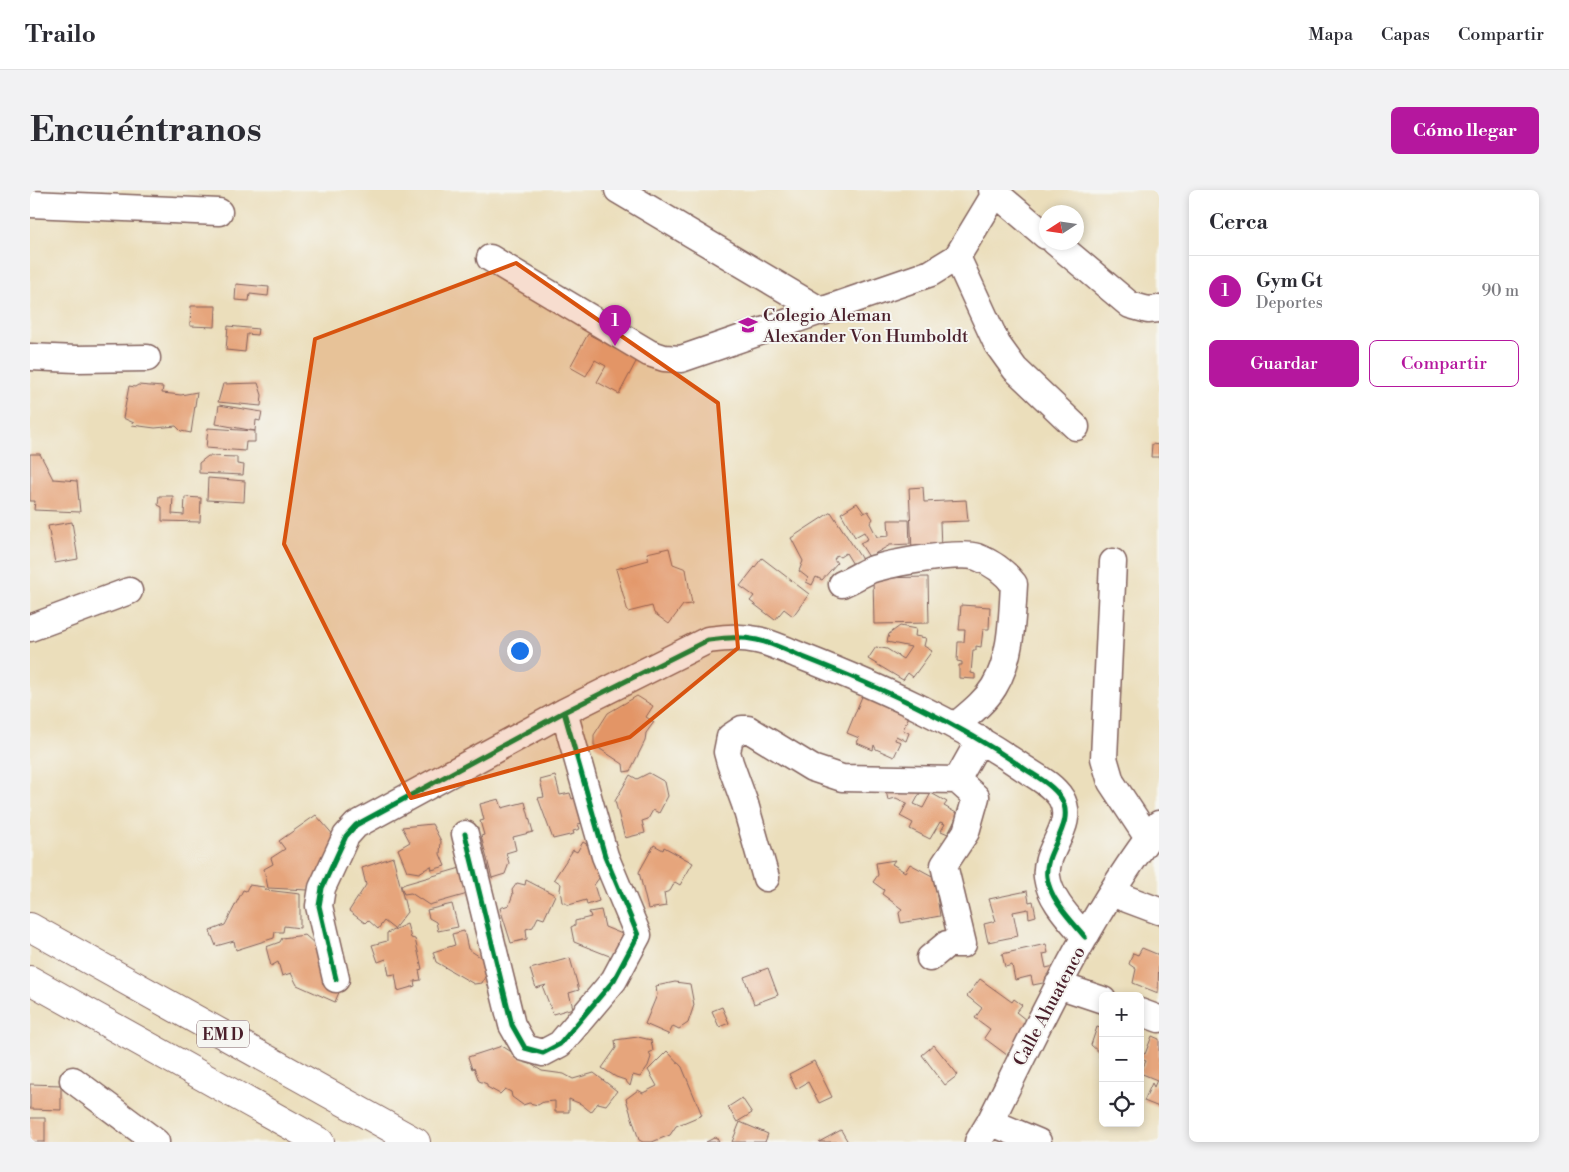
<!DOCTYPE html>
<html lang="es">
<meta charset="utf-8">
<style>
:root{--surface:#fff;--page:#f2f2f3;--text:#2b2b33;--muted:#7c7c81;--line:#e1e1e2;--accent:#b5179e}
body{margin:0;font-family:"Libre Bodoni",serif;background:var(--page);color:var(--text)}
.controls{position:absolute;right:15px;bottom:15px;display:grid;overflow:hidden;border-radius:8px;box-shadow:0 2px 8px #0003}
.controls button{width:45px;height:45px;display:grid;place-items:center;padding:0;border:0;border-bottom:1px solid var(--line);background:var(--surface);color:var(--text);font:25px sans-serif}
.compass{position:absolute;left:1009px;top:15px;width:45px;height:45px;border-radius:50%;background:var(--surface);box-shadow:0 2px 8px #0003;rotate:258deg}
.you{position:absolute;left:489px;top:460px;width:18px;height:18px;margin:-12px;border:4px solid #fff;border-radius:50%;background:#1a73e8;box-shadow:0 0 0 8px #1a73e833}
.badge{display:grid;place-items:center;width:32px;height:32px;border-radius:50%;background:var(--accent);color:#fff;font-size:16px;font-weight:700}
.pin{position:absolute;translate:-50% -41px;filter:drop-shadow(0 1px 2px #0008)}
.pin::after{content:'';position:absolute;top:26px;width:18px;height:15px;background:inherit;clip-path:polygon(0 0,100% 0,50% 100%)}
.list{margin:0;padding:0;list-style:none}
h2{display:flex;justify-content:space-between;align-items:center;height:65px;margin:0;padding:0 20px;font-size:21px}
h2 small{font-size:16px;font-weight:400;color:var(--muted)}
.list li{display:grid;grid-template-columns:32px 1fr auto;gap:15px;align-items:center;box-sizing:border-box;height:70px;padding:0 20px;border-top:1px solid var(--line)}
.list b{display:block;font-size:19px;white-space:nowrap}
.list p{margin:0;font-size:16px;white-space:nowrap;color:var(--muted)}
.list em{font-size:16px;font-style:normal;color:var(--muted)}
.actions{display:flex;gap:10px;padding:15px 20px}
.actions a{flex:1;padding:11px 0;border:1px solid var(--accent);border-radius:8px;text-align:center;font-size:18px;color:var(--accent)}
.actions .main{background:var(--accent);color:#fff}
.icon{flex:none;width:28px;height:28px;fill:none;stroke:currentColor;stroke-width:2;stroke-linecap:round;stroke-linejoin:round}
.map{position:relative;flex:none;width:1129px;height:952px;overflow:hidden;border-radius:8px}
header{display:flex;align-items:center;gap:30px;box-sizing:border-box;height:70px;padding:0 25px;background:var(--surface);border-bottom:1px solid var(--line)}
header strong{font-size:24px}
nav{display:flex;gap:28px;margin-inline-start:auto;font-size:18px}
.intro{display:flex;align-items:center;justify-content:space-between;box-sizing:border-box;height:120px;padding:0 30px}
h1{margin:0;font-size:35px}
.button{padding:12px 22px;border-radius:8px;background:var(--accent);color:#fff;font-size:18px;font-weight:700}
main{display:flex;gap:30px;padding:0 30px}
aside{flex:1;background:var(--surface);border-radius:8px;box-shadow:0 2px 8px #0003}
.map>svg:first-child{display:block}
</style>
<header>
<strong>Trailo</strong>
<nav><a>Mapa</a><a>Capas</a><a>Compartir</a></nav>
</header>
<div class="intro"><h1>Encuéntranos</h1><a class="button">Cómo llegar</a></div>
<main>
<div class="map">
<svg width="1129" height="952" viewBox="0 0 1129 952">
<rect width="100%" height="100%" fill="#f6f6f2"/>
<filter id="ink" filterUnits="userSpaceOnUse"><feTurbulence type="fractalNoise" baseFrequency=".02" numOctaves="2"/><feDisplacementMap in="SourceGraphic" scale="10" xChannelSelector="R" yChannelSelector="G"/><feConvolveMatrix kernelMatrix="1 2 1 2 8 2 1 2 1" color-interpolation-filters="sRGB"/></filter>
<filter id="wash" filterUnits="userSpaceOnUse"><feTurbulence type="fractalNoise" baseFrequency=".0096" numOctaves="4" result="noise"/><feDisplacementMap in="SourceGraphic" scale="20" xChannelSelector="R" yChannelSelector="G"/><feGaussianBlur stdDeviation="1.12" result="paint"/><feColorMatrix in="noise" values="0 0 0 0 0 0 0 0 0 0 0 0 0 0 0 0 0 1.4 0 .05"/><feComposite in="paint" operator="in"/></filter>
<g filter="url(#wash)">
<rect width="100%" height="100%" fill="#ebdebb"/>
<g id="blocks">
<path fill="#e6a57c" d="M206 94 239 97 238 106 220 104 219 111 205 110Z
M161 116H186L185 137 160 136Z
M198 136 228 139 227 145 217 144 215 162 196 160Z
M558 144 607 170 589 204 567 192 576 176 565 170 556 186 540 177Z
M228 193 232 205 231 216 188 212 193 194Z
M108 195 133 197 132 203 151 205 167 202 161 243 151 241 146 236 125 238 102 235 104 233 93 228 99 196 105 197Z
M189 215 232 222 230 231 226 230 225 241 186 234Z
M178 238 225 241V252H216L215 261 176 258Z
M1122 254 1129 255V267H1121Z
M0 264H10L23 289 47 291 50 322 4 320 5 311H0Z
M178 266 207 267V274L214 275 213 285 169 283V273Z
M178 288 215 291 214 312 177 310Z
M893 297 894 312 936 310 938 331 910 332 911 359 882 361 879 298Z
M129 306H143L142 324 154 325 155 307 171 308 170 332 132 331V317L128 315Z
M827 313 834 323 838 321 843 329 840 333 847 347 859 346 858 330H879L880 354 860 355 839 367 830 353 838 349 834 342 825 347 811 323Z
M801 322 833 371 824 376 816 363 810 367 807 365 804 369 807 373 792 390 786 387 782 395 776 392 778 388 769 381 773 371 761 348Z
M42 332 48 369 25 373 18 336Z
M639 358 643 374 656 379 662 414 653 415 639 434 624 423 622 416 598 422 586 379 619 370 617 363Z
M732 368 779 404 763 426 754 419 745 430 720 411 724 406 710 396Z
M898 387 899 433 844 434 843 388Z
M931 415 960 417 959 439H953L951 457 946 456V460H943L941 483 945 484V489L929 488V475H932V472L927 471 928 452H934L935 440H929Z
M870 436 886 439 885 446 896 448 894 456 902 461 883 487 878 483 873 490 838 469 846 457 857 459 873 469 881 457 857 452 859 444Z
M833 504 880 524 873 540 879 543 876 551 866 546 865 550 871 552 864 567 846 559 844 555 843 560 827 553 829 548 817 543Z
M607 506 623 516 616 527 624 532 616 543 615 551 600 581 594 582 593 574 564 555V545L578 523Z
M619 583 635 592 638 606 629 623 623 620 618 629 612 631 615 643 595 648 585 611 600 585 607 589Z
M525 586 530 605 540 603 542 609 545 608 548 620 554 618 558 632 548 634 550 639 543 641 544 644 523 649 508 608 514 607 510 590Z
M889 595 890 603 884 614 893 618 901 603 917 612 914 616 928 624 918 644 911 641 915 634 910 632 900 649 880 639 883 633 870 626 877 613 866 608 858 610 855 596Z
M469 609 472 618 495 612 503 642 483 647 486 660 476 663 479 673 475 684 462 688 451 646 454 645 450 631 454 630 450 614Z
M286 625 312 655 278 700 238 698 234 679 243 674 241 668 255 659 249 651Z
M402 634 411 651 410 664 415 676 402 680 401 676 389 683 377 681 368 659 380 652 372 637Z
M553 652 575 666 572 684 564 695 569 711 557 715 556 710 539 715 532 712 530 700 531 694 524 689 543 660 547 662Z
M624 655 633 660 634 657 663 673 650 695 645 692 640 701 634 703 636 716 618 719 609 682Z
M363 667 377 722 364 739 354 731 348 739 338 730 335 733 319 721 336 695 332 678Z
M865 670 862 674 875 682 880 674 904 687 910 726 871 733 869 723 872 719 852 704 854 700 843 692 848 685 846 673Z
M434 677 441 703 399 715 381 703 374 704 371 696 375 694Z
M496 690 525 705 514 729 508 727 503 737 496 739 497 749 481 753 470 718 479 715 483 704 482 700 487 693 495 695Z
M219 695 234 697 236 700 270 704V738L254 736 253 742H245L244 748 206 760 204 751 186 756 180 741 195 735 213 700 216 701Z
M997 701 999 712 1003 711 1006 726 999 728 998 719 983 722 988 746 958 752 954 734 966 731 959 709Z
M422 714 428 737 408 741 406 732 399 728 397 720Z
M571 720 575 737 597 746 587 769 544 752 541 737 545 735V731L561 727 559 722Z
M377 734 381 748 385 749 392 779 389 780 391 790 384 791 385 796 368 801 365 784 359 785 356 769 348 772 342 755 357 751V743Z
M434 741 438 759 461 774 452 793 444 794 406 772 403 762 425 755 422 744Z
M275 745 295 763 312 795 305 812 267 795 261 783 252 786 248 772 241 776 236 757 250 752 252 748Z
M1016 754 1018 763 1013 764 1016 778 1024 776 1025 783 1017 784 1018 792 1003 795 1001 786 985 790 982 775 975 777 972 764Z
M1112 758 1129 765 1128 803 1103 793 1106 779 1099 774 1103 763 1108 765Z
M540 768 549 800 539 803 543 818 523 824 513 798 516 795 506 798 500 779Z
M738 778 748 805 724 814 714 787Z
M950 789 982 812 984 809 992 815 986 822 1001 834 977 865 954 848 960 839 945 828 952 818 937 806Z
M645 792 660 794 664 815 658 833 649 839 643 836 638 846V844L615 834 627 805 626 796Z
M692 817 699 833 689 837 682 821Z
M1067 837 1073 839V869L1069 867 1070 863 1061 855Z
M1122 846 1129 849V917L1114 911 1122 893 1124 897 1127 890 1110 883 1116 871 1110 868V862L1115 864Z
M608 847 621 850 623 861 619 863 621 867 618 876 610 887 603 885 600 896 595 890 586 887 572 878 586 858 585 850Z
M904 855 928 885 915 895 892 865Z
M472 856 512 881 534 884 543 889 564 883 587 901 576 915 568 913 561 922 551 914 539 909V922H525V911L513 912 508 915 499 913 493 915 482 907 481 902 475 899 470 904 457 897V894L449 891 444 878 442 879 438 867Z
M637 861 652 877 672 925 646 936 640 945 622 952H613L609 950 596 909 608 900 613 903 627 896 618 880Z
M784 871 802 907 789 913 778 892 766 899 759 884Z
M0 894 31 895V920L0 919Z
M712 908 722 923 707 932 698 917Z
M0 928H15V952H0Z
M710 932 738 944 735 952H702Z
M811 940 818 952H789Z
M686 947 689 952H676Z"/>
</g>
</g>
<g filter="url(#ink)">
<use href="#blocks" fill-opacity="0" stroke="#82625d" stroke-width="1"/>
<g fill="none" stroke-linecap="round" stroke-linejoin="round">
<g stroke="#82625d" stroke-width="29">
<path id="minor" d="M588 0 793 122
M962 0 1016 46
M0 14 189 22
M1025 52 1100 115 1118 120 1129 119
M927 67 967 154 985 179 1046 237
M460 68 619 163 634 168 651 169 901 83 927 67 965 4
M0 167 46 169 117 168
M1083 372 1074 568 1081 592 1118 648
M812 394C822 390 831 384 840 380 861 373 928 361 947 367 963 373 974 381 984 394 982 427 982 468 964 497 954 513 939 524 925 536
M0 438 99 401
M435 644 482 835 495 858 513 863 530 854 584 790 608 745 575 666 534 522
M736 688 715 614 700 573 697 562 700 547 712 539H718L782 578 812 588 927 590
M1081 703 1129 721
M900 768 917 754H933L914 675 936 642 946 607 927 590 950 549
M306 789 289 716 292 698 316 646 326 635 534 522 678 450C695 448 709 446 727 450 742 453 758 461 773 467 849 497 925 531 992 577 1005 586 1022 594 1031 608 1047 635 1013 660 1017 687 1020 710 1041 730 1055 747
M1028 795 1073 810
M1110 822 1129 829
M43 890 126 952
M960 932 1008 952
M948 952 960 932C1011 830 1059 724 1129 634"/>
</g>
<g stroke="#82625d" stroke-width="30">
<path id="highway" d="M0 737 386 952
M0 790 290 952"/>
</g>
<use href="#minor" stroke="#fff" stroke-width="26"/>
<use href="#highway" stroke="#fff" stroke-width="28"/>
<g stroke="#f6f6f2" stroke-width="8">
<path id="cycleway" d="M435 644 482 835 495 858 513 863 530 854 584 790 608 745 575 666 534 522
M306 789 289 716 292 698 316 646 326 635 534 522 678 450C695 448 709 446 727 450 742 453 758 461 773 467 849 497 925 531 992 577 1005 586 1022 594 1031 608 1047 635 1013 660 1017 687 1020 710 1041 730 1055 747"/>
</g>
<use href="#cycleway" stroke="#00873e" stroke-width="5"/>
</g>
</g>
<path fill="#d8530f" fill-opacity="0.2" stroke="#d8530f" stroke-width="4" stroke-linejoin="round" d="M486 73 688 213 708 458 600 547 381 608 254 354 285 149Z"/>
<defs>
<g id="school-bare" transform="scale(1.5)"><path d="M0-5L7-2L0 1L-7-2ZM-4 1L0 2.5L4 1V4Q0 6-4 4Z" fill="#b5179e" stroke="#f6f6f2" stroke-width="2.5" paint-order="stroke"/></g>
</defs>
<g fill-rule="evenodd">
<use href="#school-bare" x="718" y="135"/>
</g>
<g text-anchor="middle" stroke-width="4" stroke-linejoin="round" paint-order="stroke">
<rect fill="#f6f6f2" stroke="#7e6067" stroke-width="1" x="167" y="830.5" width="52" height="27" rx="4"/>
<g font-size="16" font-weight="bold" fill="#4a1f2b">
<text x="193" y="850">EM D</text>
</g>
<g font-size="18" fill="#4a1f2b" stroke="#f6f6f2" text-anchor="start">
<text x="733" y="131">Colegio Aleman<tspan x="733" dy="21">Alexander Von Humboldt</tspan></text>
</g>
<g font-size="18" fill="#4a1f2b" stroke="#f6f6f2">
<text transform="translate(1019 816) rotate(-62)" y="6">Calle Ahuatenco</text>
</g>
</g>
</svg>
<div class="controls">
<button>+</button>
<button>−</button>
<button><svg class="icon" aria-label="locate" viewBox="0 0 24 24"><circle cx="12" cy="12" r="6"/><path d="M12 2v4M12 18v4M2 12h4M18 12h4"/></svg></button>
</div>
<svg class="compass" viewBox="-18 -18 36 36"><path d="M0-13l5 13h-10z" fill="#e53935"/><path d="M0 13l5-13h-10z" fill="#7c7c81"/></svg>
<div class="you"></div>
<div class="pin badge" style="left:585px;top:156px">1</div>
</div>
<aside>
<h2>Cerca<small></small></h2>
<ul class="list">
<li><span class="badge">1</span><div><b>Gym Gt</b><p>Deportes</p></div><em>90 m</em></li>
</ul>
<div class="actions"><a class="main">Guardar</a><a>Compartir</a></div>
</aside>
</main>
